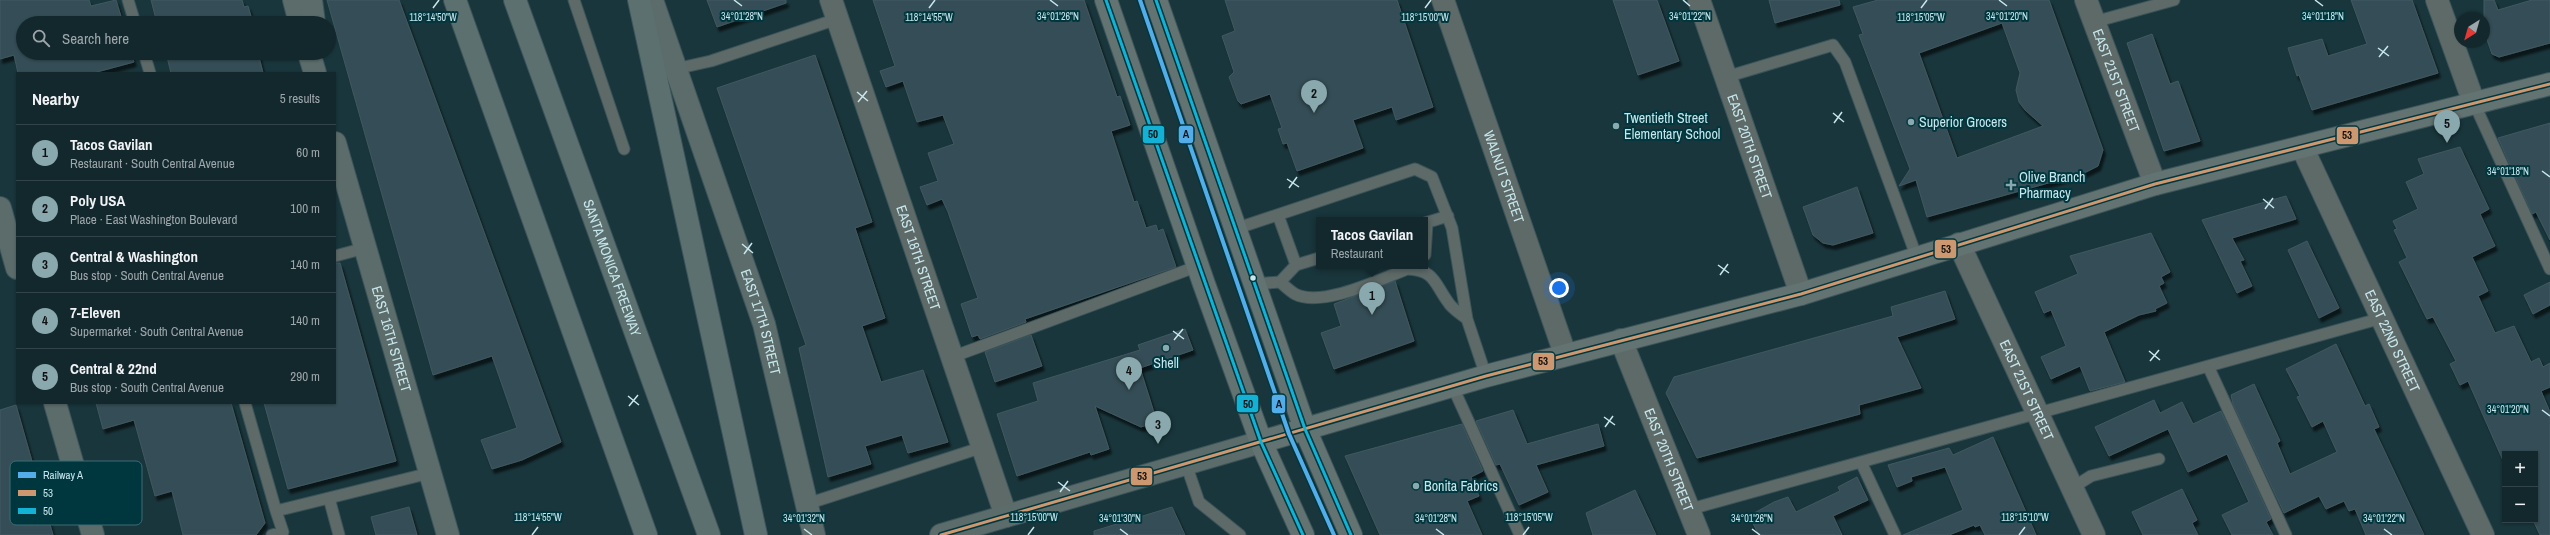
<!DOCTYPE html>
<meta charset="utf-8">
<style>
:root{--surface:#13282d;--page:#1c3035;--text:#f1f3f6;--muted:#9da6aa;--line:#324449;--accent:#8aa9af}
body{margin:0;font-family:"Archivo Narrow",sans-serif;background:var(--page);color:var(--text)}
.controls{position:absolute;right:12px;bottom:12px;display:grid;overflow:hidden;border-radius:0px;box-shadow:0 1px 3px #0004}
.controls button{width:36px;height:36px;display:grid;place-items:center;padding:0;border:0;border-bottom:1px solid var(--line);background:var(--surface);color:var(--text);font:20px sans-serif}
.compass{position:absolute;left:2454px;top:12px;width:36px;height:36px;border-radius:50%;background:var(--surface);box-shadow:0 1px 3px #0004;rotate:217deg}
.you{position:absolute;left:1559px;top:288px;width:14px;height:14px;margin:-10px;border:3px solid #fff;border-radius:50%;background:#1a73e8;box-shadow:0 0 0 6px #1a73e833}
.badge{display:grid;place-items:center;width:26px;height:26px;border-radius:50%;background:var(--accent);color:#111;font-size:13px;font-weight:700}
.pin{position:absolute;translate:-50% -33px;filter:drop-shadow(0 1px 2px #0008)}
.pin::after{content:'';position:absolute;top:21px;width:14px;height:12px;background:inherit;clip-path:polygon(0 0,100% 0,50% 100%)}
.popup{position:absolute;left:1316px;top:217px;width:112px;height:52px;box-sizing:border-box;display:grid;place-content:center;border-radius:0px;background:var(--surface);filter:drop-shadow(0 1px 3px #0005);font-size:13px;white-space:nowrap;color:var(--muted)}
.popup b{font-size:15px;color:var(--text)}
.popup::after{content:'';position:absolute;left:50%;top:100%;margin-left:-8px;border:8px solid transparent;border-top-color:var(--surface)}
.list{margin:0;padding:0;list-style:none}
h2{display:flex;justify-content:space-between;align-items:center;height:52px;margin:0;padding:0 16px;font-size:17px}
h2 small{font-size:13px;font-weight:400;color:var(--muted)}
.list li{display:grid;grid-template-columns:26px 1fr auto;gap:12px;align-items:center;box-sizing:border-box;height:56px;padding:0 16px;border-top:1px solid var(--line)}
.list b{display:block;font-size:15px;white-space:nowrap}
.list p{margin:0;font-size:13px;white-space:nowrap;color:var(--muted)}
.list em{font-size:13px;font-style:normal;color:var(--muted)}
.icon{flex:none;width:22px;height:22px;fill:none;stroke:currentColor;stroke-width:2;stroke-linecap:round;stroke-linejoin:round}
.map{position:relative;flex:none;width:2550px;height:535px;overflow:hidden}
.search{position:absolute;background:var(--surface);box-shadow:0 1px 3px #0004;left:16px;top:16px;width:320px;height:44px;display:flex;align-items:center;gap:10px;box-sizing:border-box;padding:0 14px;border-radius:22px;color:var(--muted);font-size:15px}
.panel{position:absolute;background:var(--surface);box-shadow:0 1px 3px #0004;left:16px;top:72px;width:320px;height:332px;border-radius:0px}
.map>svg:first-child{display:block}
</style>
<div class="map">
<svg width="2550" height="535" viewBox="0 0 2550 535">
<defs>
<filter id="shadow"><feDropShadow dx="2.5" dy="4.5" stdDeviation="1" flood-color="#0009"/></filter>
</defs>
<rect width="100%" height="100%" fill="#19363c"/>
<path fill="#364e56" stroke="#415860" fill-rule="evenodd" filter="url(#shadow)" d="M0 0H89L91 6 116 0 123 23H23V53H131L134 62 93 73H18L14 55 0 59Z
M151 0H242L244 7 248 6 253 23H157Z
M327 0H399L561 442 522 460 492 469 481 440 517 428 492 356 433 375Z
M707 0H786V3L717 27Z
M873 0H1084L1117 97 1120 96 1130 125 1111 131 1134 202 1137 201 1146 228 1156 225 1158 231 1163 229 1176 267 1025 319 1026 322 980 339 978 335 972 337 961 304 978 298 948 212 942 199 927 205 920 187 938 181 928 153 954 144 943 115 917 122 903 81 886 87 880 71 895 66Z
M1225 0H1397L1433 107 1396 120 1392 107 1353 120 1363 148 1297 171 1287 143 1283 144 1278 129 1282 128 1270 94 1241 104 1238 101 1229 77 1234 72 1222 36 1235 31Z
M1613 0H1657L1679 61 1638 75Z
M1769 0H1839L1840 5 1775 23Z
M1878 0H2049L2103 150 2098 166 2084 173 1927 217 1916 180 1899 186 1910 169 1859 35 1863 34 1853 7ZM2002 23 2020 73 2016 90 2019 102 2025 110 2043 126 1957 158 1919 53Z
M2351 0H2412L2438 73 2312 110 2299 75 2297 76 2288 48 2322 39 2328 56 2367 44Z
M2484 0H2494L2498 10 2532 0H2550V43L2499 57 2492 54 2484 31Z
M2152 34 2170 84 2178 81 2200 141 2164 151 2127 43Z
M166 53H258L263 73H171Z
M815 55 872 222 855 228 885 318 862 326 881 382 923 370 948 442 908 453 902 435 865 446 871 464 828 477 799 348 806 345 717 88Z
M2550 123V240L2536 212 2532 214 2498 138Z
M2460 147 2489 209 2480 214 2495 246 2472 257 2488 291 2478 296 2495 333 2514 326 2531 362 2539 358 2543 367 2550 363V387L2541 391 2550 412V535H2540L2533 520H2535V454H2505V465L2468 381 2460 385 2450 364 2456 361 2433 317 2427 319 2399 262 2407 258 2394 230 2397 229 2393 221 2418 209 2406 182 2424 174 2418 159Z
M1857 187 1873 233 1833 245 1823 243 1813 235 1803 207Z
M2286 196 2296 219 2232 238 2244 260 2240 261 2252 286 2237 293 2202 220Z
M2151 233 2170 272 2161 277 2164 283 2159 286 2167 303 2155 309 2156 311 2139 315 2104 332 2125 382 2090 391 2080 366 2051 379 2041 357 2066 346 2051 310 2044 313 2035 292 2078 274 2070 256Z
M2307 241 2339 308 2319 318 2288 250Z
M335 263H340L396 461 288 489 264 403H335Z
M1395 281 1414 341 1334 369 1321 333 1341 326 1334 304Z
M2550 282V305L2533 314 2524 295Z
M1945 291 1955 319 1897 337 1921 388 1859 405 1860 414 1697 458 1666 393 1674 377 1893 316 1891 307Z
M1185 329 1193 350 1140 368 1157 422 1141 427 1095 406 1109 449 1091 455 1090 452 1017 476 997 414 1038 401 1033 383 1140 350 1138 345Z
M1031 335 1042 366 995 382 985 352Z
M2336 344 2365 406 2369 404 2379 427 2374 429 2424 535H2366L2355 509 2349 511 2344 501 2326 509 2319 496 2284 513 2233 404 2231 395 2254 384 2280 441 2277 443 2290 474 2337 452 2323 421 2312 427 2297 397 2300 396 2286 369Z
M2154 400 2160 413 2182 402 2193 424 2221 411 2271 519 2266 522 2273 535H2232L2222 515 2249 502 2227 454 2188 472 2168 429 2109 456 2095 427Z
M96 403H231L265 523 256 535H183L172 491 155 496 134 420 103 429Z
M16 405 53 535H0V410Z
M1513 410 1527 444 1598 424 1604 446 1536 465 1548 492 1519 505 1500 464 1496 465 1476 421Z
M1462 424 1483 471 1471 477 1479 496 1467 501 1482 535H1380L1345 456Z
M1993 437 2036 535H1985L1980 525 1975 527 1974 525 1949 535H1903L1963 510 1945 467 1911 477 1912 481 1897 487 1888 465 1949 448 1953 455Z
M1857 477 1868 500 1833 516 1842 535H1759L1749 516 1774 502 1788 497 1796 512 1840 491 1838 487Z
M2182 489 2197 520 2192 523 2198 535H2143L2132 512Z
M1635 490 1656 535H1593L1586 513Z
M409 507 417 535H376L371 517Z
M1172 507 1185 535H1094V531Z"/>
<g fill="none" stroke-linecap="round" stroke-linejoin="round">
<g stroke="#3b5459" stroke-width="13">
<path id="lane" d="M128 0 135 23
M574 0 624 149
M2094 22 2174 0
M144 53 150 73
M675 69 711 61 837 19
M1726 77 1833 45 1845 62 1917 258
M2474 103 2550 269
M1278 215 1296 265
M1425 223 1448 216
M1235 229 1415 169 1432 177 1452 228 1467 319 1486 376
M1425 255 1427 223
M335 256 365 248
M1280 282C1285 286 1290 291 1295 294 1322 308 1381 279 1407 269 1435 270 1434 283 1448 302 1452 309 1461 314 1467 319
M1254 284 1280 282 1296 265 1319 258
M952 357 1198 266
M2208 366 2286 535
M1452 385 1520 535
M245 403 276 511 430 473
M1861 462 1895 535
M1186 464 1199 502 1240 535
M2072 488 2091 476 2159 459
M329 498 339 535
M807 504 983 447
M1687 510 2382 318
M272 535 283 532 276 511"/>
</g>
<g stroke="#3b5459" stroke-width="24">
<g id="street">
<path id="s1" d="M831 0 1006 516"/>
<path id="s2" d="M1443 0 1565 354"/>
<path id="s3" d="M1699 0 1801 294"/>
<path id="s4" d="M2086 0 2155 184"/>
<path d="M2437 0 2474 103"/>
<path id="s5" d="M2302 147 2483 535"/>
<path id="s6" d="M1959 244 2094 535"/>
<path id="s7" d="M1621 340 1699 535"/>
</g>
</g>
<g stroke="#3b5459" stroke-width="24">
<g id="secondary">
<path d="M294 0 300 23"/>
<path d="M311 0 314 23"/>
<path id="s8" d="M652 0 764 324 814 535"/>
<path d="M309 53 315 73"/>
<path id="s9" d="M335 143 448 535"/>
<path d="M0 208 17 268"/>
<path d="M55 403 93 535"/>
<path d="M941 535 1261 442"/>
</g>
</g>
<g stroke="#3b5459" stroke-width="24">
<path id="primary" d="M1106 0 1204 284 1261 442 1303 535
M1156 0 1305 429 1351 535
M1261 442 1486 376 1801 294 2155 184 2550 84"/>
</g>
<g stroke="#3b5459" stroke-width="24">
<g id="highway">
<path d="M455 0 646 535"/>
<path id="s10" d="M515 0 709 535"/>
<path d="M639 0 756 535"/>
</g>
</g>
<use href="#lane" stroke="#5e6a68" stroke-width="11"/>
<use href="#street" stroke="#5e6a68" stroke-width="22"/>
<use href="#secondary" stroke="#5b6c6a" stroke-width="22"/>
<use href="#primary" stroke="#627371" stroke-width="22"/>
<use href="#highway" stroke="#5c706f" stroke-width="22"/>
<g stroke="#00373f" stroke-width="6">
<path id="bus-1" d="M941 535 1486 376 1801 294 2155 184 2550 84"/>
</g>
<g stroke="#00373f" stroke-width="6">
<path id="bus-2" d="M1106 0 1261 442 1303 535
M1156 0 1305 429 1351 535"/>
</g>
<use href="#bus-1" stroke="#cd976f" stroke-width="3"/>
<use href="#bus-2" stroke="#13b2d5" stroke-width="3"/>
<g stroke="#00373f" stroke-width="7">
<path id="rail-1" d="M1140 0 1289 434 1334 535"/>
</g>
<use href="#rail-1" stroke="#53ade8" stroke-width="4"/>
</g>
<path fill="none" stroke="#c7e7ed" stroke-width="1.5" d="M734 0 742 6M1050 0 1058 6M1683 0 1690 6M1999 0 2007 6M2315 0 2323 6M433 8 439 0M929 8 935 0M1425 8 1431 0M1921 8 1927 0M2378 48 2389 56M2379 57 2388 46M857 92 868 101M858 102 867 91M1833 113 1844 122M1834 123 1842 112M2542 171 2550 177M1287 179 1299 187M1289 188 1297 177M2263 199 2274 208M2265 209 2273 198M742 244 753 253M744 254 752 243M1718 265 1729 273M1720 275 1728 264M1173 331 1184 339M1174 340 1183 329M2149 351 2160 360M2150 361 2159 350M628 396 639 405M629 406 638 395M2542 410 2550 416M1604 417 1615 425M1605 427 1613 416M1058 482 1070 491M1060 492 1068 481M804 529 812 535M1120 529 1128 535M1436 529 1444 535M1752 529 1760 535M2384 529 2392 535M532 535 538 527M1028 535 1034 527M1523 535 1529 527M2019 535 2025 527"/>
<g fill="#8aa9af" stroke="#00373f" stroke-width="1.5">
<circle cx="1911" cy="122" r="4"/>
<circle cx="1616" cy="126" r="4"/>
<path d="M2009 179h4v4h4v4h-4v4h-4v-4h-4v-4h4z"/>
<circle cx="1166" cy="348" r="4"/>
<circle cx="1416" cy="486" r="4"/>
</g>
<circle fill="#c7e7ed" stroke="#00373f" stroke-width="1.5" cx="1253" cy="278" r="3.5"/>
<g text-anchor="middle" stroke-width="4" stroke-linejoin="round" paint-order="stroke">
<g font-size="14" fill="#c7e7ed" stroke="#00373f">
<text dy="5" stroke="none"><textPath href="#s4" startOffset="86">EAST 21ST STREET</textPath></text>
<text dy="5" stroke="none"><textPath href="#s3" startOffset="155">EAST 20TH STREET</textPath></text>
<text dy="5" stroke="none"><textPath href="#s2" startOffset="187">WALNUT STREET</textPath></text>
<text dy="5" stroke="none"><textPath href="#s1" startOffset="272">EAST 18TH STREET</textPath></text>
<text dy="5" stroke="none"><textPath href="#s10" startOffset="285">SANTA MONICA FREEWAY</textPath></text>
<text dy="5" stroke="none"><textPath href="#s8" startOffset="340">EAST 17TH STREET</textPath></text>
<text dy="5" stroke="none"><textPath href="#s9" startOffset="204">EAST 16TH STREET</textPath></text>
<text dy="5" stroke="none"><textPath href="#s5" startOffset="214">EAST 22ND STREET</textPath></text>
<text dy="5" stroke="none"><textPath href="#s6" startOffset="161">EAST 21ST STREET</textPath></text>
<text dy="5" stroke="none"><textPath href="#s7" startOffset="129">EAST 20TH STREET</textPath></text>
</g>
<g font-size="14" fill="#c7e7ed" stroke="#00373f" text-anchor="start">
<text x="1624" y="123">Twentieth Street<tspan x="1624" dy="16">Elementary School</tspan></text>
<text x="1919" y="127">Superior Grocers</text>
<text x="2019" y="182">Olive Branch<tspan x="2019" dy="16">Pharmacy</tspan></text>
<text x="1166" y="368" text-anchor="middle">Shell</text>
<text x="1424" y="491">Bonita Fabrics</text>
</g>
</g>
<rect x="10" y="461" width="132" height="64" rx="6" fill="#00373f" stroke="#3c6c73" stroke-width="1"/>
<rect x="18" y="472" width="18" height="6" fill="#53ade8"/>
<rect x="18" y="490" width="18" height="6" fill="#cd976f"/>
<rect x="18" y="508" width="18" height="6" fill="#13b2d5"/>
<g font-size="11" fill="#c7e7ed">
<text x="43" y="479">Railway A</text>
<text x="43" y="497">53</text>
<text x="43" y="515">50</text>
</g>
<g font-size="10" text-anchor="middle" fill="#c7e7ed" stroke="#00373f" stroke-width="4" stroke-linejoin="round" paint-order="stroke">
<text x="742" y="20">34°01'28"N</text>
<text x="1058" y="20">34°01'26"N</text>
<text x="1690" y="20">34°01'22"N</text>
<text x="2007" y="20">34°01'20"N</text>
<text x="2323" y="20">34°01'18"N</text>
<text x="433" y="21">118°14'50"W</text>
<text x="929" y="21">118°14'55"W</text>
<text x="1425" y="21">118°15'00"W</text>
<text x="1921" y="21">118°15'05"W</text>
<text x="2508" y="175">34°01'18"N</text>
<text x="2508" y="413">34°01'20"N</text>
<text x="538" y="521">118°14'55"W</text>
<text x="1034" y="521">118°15'00"W</text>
<text x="1529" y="521">118°15'05"W</text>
<text x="2025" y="521">118°15'10"W</text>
<text x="804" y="522">34°01'32"N</text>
<text x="1120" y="522">34°01'30"N</text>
<text x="1436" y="522">34°01'28"N</text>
<text x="1752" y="522">34°01'26"N</text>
<text x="2384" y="522">34°01'22"N</text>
</g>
<g stroke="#00373f" stroke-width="1.5">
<rect x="1142" y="125" width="23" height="19" rx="4" fill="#13b2d5"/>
<rect x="1178" y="125" width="16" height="19" rx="4" fill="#53ade8"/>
<rect x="2336" y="126" width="23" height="19" rx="4" fill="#cd976f"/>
<rect x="1934" y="239" width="23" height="20" rx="4" fill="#cd976f"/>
<rect x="1532" y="352" width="23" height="19" rx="4" fill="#cd976f"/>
<rect x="1236" y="394" width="23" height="19" rx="4" fill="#13b2d5"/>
<rect x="1271" y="394" width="15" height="20" rx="4" fill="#53ade8"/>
<rect x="1130" y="467" width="23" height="19" rx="4" fill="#cd976f"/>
</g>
<g font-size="11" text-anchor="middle" font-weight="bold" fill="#111">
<text x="1153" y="138">50</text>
<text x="1186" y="138">A</text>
<text x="2347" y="139">53</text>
<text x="1946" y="253">53</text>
<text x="1543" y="365">53</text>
<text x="1248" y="408">50</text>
<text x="1279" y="408">A</text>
<text x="1142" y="480">53</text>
</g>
</svg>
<div class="controls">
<button>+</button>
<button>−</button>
</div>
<svg class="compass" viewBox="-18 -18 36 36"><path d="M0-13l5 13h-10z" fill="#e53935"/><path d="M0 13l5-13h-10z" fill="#9da6aa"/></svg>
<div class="you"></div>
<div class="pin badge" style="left:1372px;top:315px">1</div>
<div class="popup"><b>Tacos Gavilan</b>Restaurant</div>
<div class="pin badge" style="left:1314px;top:113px">2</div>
<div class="pin badge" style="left:1158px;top:444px">3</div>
<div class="pin badge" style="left:1129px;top:390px">4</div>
<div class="pin badge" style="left:2447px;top:143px">5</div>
<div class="search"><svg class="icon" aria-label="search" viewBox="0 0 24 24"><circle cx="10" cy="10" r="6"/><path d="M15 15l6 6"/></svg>Search here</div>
<section class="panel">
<h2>Nearby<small>5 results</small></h2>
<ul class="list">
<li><span class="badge">1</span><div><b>Tacos Gavilan</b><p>Restaurant · South Central Avenue</p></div><em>60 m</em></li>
<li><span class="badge">2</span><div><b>Poly USA</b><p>Place · East Washington Boulevard</p></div><em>100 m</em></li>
<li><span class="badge">3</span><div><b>Central &amp; Washington</b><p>Bus stop · South Central Avenue</p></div><em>140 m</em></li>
<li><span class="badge">4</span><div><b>7-Eleven</b><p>Supermarket · South Central Avenue</p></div><em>140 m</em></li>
<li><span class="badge">5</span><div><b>Central &amp; 22nd</b><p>Bus stop · South Central Avenue</p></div><em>290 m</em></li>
</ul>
</section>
</div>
